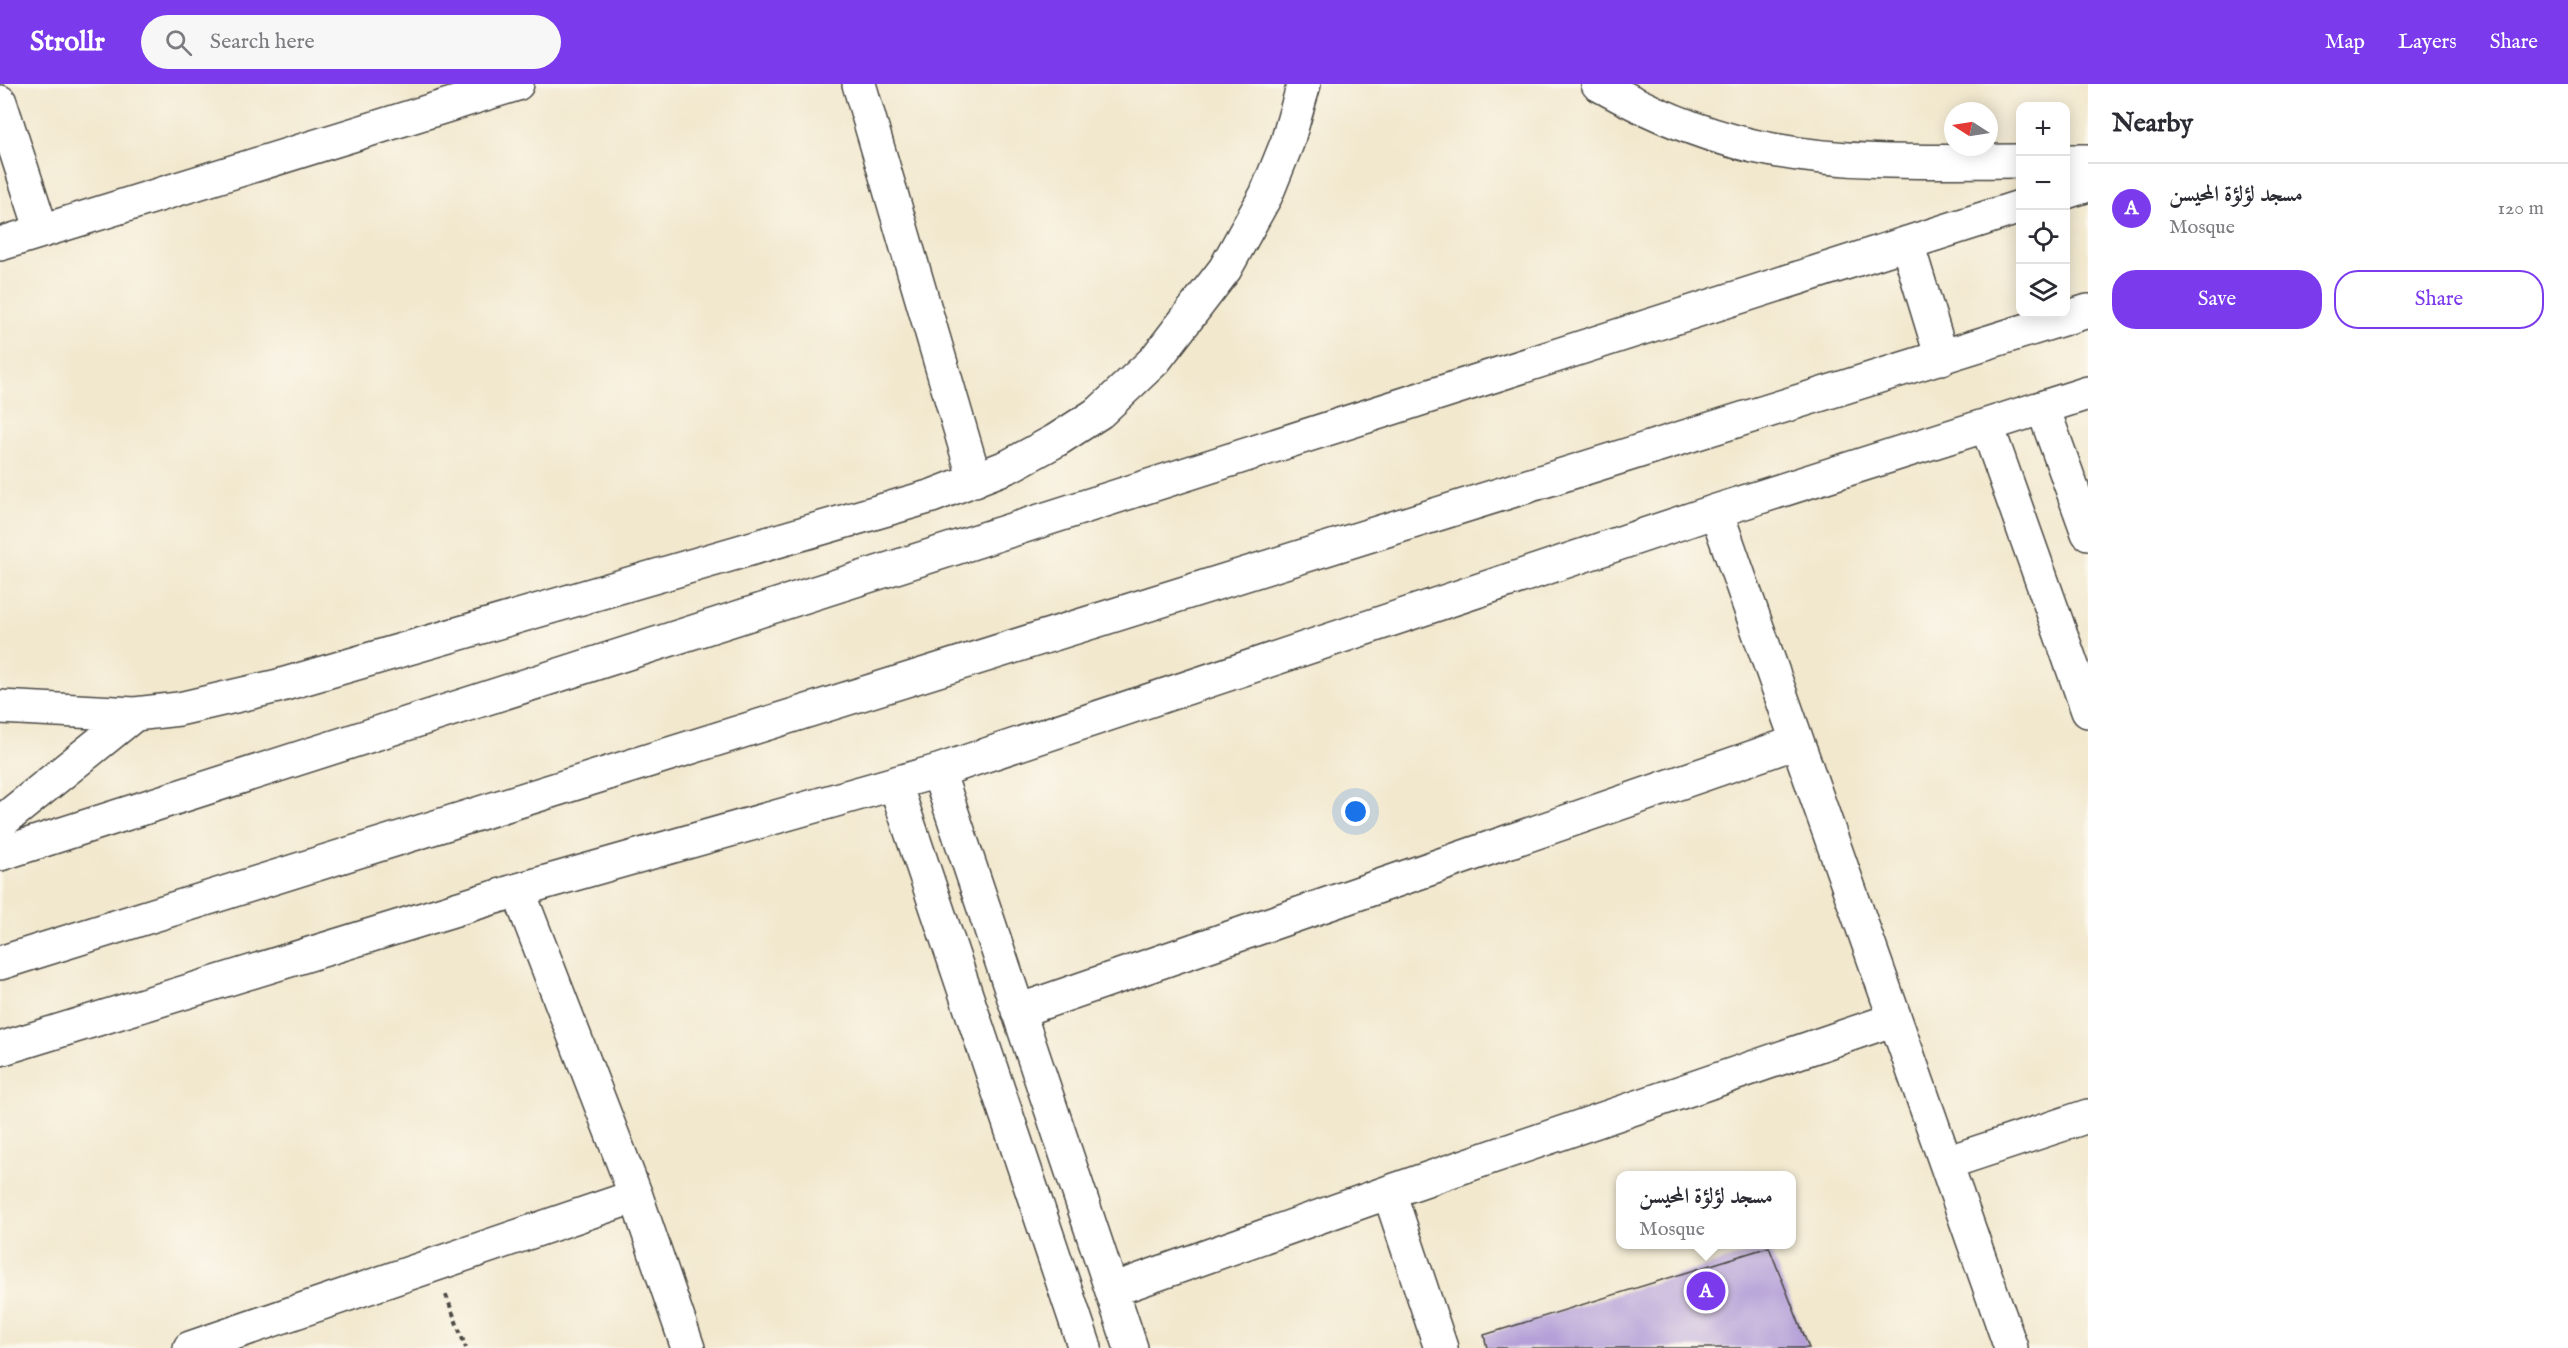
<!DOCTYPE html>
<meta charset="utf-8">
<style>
:root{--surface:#fff;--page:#f7f7f7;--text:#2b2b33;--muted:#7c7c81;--line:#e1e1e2;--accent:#7c3aed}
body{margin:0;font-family:"IM FELL English",Amiri,serif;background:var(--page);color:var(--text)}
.controls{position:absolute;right:18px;top:18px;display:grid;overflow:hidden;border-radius:12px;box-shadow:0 3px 15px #0003}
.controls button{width:54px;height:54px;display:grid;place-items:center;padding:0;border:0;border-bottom:2px solid var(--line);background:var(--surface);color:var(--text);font:30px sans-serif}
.compass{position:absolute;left:1944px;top:18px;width:54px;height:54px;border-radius:50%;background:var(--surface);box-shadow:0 3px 15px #0003;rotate:282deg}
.you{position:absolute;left:1356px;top:728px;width:21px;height:21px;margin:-15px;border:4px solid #fff;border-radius:50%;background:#1a73e8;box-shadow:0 0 0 9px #1a73e833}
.badge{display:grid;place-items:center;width:39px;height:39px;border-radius:50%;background:var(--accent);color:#fff;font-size:20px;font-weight:700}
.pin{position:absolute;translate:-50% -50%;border:3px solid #fff;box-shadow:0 2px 6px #0006}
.popup{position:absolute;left:1616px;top:1087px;width:180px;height:78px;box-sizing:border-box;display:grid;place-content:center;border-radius:12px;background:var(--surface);filter:drop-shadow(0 2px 4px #0005);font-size:20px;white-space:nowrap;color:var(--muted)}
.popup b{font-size:22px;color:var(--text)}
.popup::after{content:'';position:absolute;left:50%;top:100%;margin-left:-12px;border:12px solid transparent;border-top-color:var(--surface)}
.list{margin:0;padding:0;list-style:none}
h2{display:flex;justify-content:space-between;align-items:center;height:78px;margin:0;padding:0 24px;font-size:26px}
h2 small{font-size:20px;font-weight:400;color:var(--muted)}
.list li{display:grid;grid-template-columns:39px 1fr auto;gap:18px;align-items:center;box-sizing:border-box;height:90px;padding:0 24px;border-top:2px solid var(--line)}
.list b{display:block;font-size:22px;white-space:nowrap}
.list p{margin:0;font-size:20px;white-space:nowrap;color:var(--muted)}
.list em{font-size:20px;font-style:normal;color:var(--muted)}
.actions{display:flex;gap:12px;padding:18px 24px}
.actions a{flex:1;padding:14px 0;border:2px solid var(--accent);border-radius:24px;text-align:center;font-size:21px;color:var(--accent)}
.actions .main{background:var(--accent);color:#fff}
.icon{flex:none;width:33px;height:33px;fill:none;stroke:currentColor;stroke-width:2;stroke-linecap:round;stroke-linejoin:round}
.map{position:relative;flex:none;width:2088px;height:1264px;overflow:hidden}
header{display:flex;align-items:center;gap:36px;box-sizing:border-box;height:84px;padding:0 30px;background:var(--accent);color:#fff}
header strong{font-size:28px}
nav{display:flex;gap:33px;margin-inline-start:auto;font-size:21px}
.search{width:420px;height:54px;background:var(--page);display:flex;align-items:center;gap:15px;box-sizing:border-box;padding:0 21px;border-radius:33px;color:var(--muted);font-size:22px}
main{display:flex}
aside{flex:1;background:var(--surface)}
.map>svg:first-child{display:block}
</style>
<header>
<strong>Strollr</strong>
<div class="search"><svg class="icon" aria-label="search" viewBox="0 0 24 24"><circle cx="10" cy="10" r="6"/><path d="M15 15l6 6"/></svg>Search here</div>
<nav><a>Map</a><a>Layers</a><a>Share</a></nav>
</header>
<main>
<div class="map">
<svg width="2088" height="1264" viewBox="0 0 2088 1264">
<rect width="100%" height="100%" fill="#fbf7ec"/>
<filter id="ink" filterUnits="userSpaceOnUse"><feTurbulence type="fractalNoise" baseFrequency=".0167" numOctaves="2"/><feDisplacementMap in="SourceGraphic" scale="12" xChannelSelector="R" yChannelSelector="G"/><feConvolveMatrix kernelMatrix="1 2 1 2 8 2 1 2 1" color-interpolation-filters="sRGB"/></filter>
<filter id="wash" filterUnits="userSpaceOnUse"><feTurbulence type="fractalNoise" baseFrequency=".008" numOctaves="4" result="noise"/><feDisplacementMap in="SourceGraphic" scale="24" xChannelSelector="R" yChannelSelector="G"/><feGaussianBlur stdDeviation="1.35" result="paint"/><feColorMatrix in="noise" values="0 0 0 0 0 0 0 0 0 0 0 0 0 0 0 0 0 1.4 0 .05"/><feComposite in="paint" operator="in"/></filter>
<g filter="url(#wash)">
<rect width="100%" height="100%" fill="#f2e8ce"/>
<g id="blocks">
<path fill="#b5a0d8" d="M1769 1163 1809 1264H1487L1484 1251Z"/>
</g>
</g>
<g filter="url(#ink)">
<use href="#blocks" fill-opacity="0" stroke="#494743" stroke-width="1.5"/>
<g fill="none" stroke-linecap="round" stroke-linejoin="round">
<g stroke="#494743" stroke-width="36">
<path id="minor" d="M859 0 975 396
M1598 0C1653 31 1711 55 1773 66 1854 81 1939 77 2020 77
M0 18 42 147
M2066 77H2088
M2066 108 2088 101
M1907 159 1942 274
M0 160 517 0
M2043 324 2088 449
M1987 342 2088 627
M1716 427 2011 1264
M0 623 135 630
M938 687 1131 1264
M895 700 1085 1264
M0 739 135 630 179 625 278 602 932 412 1009 382 1055 357 1100 328 1155 276 1225 185 1266 111 1287 59 1304 0
M0 770 2020 123
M518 806 636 1112 688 1264
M0 879 2088 227
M1018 927 1797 658
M0 965 518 806 938 687 1716 427 2088 309
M1946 1079 2088 1032
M1389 1108 1441 1264
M1112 1206 1389 1108 1895 935
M190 1264 636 1112"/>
</g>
<path stroke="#494743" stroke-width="4" stroke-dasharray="4.5 4.5" stroke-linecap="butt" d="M446 1211 466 1264"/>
<use href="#minor" stroke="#fff" stroke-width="33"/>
</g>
</g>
</svg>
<div class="controls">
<button>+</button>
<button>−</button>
<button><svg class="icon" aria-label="locate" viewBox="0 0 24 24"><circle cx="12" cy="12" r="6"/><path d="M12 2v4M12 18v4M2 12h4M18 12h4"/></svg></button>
<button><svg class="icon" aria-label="layers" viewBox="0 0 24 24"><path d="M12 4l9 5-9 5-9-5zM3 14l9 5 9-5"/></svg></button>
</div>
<svg class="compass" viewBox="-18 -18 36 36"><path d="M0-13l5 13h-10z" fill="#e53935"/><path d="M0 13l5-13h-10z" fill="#7c7c81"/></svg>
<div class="you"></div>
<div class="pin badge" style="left:1706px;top:1207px">A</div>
<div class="popup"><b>مسجد لؤلؤة المحيسن</b>Mosque</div>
</div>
<aside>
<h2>Nearby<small></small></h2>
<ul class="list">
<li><span class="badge">A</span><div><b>مسجد لؤلؤة المحيسن</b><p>Mosque</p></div><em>120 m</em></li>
</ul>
<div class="actions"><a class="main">Save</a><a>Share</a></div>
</aside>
</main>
